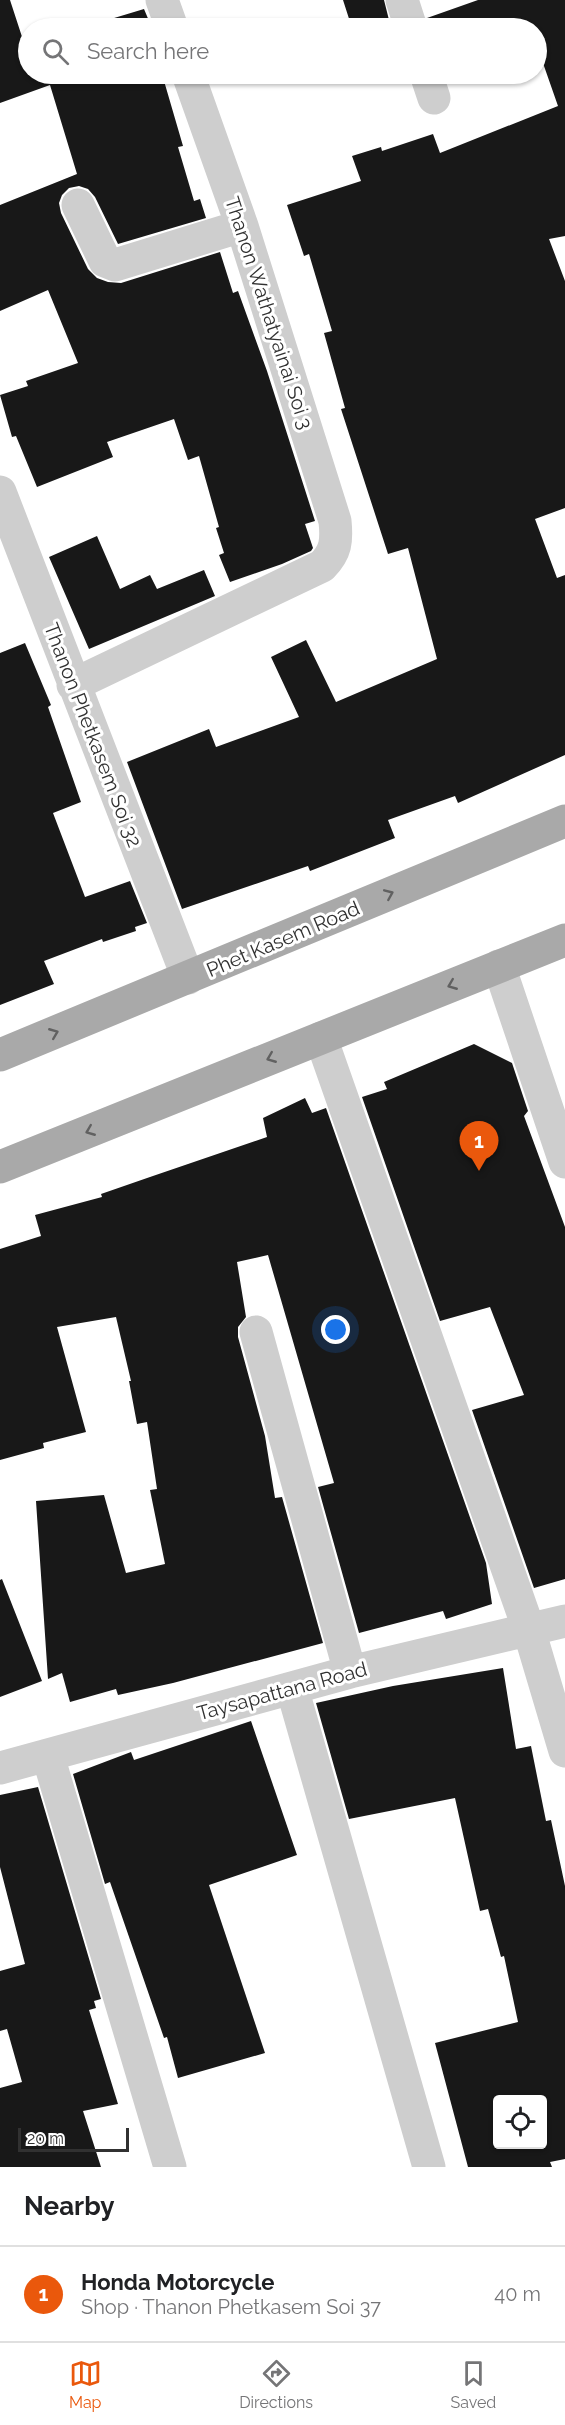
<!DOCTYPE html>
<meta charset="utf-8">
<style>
:root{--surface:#fff;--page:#f2f2f2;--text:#202124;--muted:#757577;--line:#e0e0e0;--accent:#ea580c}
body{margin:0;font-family:Raleway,sans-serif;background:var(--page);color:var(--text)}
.controls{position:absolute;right:18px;bottom:18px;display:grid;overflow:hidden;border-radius:6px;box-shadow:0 2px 4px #0004}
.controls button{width:54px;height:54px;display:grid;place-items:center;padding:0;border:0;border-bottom:2px solid var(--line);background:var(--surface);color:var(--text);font:30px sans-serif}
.scale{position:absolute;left:18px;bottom:15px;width:111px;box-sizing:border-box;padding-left:6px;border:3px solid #313131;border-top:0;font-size:16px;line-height:21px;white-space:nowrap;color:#313131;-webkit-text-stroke:4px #fff;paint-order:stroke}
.you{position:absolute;left:336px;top:1330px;width:21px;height:21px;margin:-15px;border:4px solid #fff;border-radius:50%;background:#1a73e8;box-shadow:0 0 0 9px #1a73e833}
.badge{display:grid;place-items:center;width:39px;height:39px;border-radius:50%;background:var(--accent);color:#fff;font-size:20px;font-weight:700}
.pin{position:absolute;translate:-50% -50px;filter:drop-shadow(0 2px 3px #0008)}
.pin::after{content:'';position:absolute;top:32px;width:21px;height:18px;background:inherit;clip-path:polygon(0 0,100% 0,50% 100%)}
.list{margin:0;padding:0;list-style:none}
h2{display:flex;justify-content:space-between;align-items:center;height:78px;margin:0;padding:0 24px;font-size:26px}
h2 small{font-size:20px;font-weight:400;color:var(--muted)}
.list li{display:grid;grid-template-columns:39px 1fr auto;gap:18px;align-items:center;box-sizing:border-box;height:96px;padding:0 24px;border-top:2px solid var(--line)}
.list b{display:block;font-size:22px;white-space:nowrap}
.list p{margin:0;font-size:20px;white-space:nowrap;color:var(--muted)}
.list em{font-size:20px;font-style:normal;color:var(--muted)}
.icon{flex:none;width:33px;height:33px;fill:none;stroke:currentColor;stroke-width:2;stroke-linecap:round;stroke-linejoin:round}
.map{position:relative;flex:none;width:565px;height:2167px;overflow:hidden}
.search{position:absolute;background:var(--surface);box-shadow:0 2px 4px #0004;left:18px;right:18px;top:18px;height:66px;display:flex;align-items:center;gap:15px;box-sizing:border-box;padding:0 21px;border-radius:33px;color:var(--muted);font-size:22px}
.sheet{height:174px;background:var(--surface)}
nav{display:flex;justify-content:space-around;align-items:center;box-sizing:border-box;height:84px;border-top:2px solid var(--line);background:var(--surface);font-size:16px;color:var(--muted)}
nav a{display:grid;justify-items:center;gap:3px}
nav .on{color:var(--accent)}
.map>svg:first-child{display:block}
</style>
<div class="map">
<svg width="565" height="2167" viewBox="0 0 565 2167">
<rect width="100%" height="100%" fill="#fff"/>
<path fill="#181818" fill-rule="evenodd" d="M0 0H10L25 46 28 45V74H162L183 146 178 147 194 201 200 199 206 218 118 244 95 197 88 189 79 186 69 188 62 195 59 203 61 213 88 269 97 278 108 282 121 283 220 252 233 293 238 291 267 371 315 521 305 524 313 548 311 551 282 564 230 582 219 555 224 553 216 528 219 527 199 456 188 460 174 419 107 442 113 457 37 487 16 436 12 437 0 395 28 386 26 381 78 363 48 290 0 311V205L77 174 50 85 0 103Z
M343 0H384L391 28H352Z
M478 0H565V236L549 239 565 281V508L535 519 557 578 565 575V755L458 803 455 796 388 820 395 838 310 871 308 866 182 909 127 762 209 729 216 747 299 717 271 657 306 640 336 702 437 659 408 548 388 554 341 409 345 408 324 333 332 331 309 254 304 256 287 205 361 181 352 156 381 147 382 151 433 134 440 153 558 106 537 46V28H429L427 18Z
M144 9 152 28H81Z
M97 536 120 589 150 575 157 589 204 570 215 596 89 649 49 557Z
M25 643 51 705 48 707 81 802 53 813 85 897 130 881 147 923 135 927 136 931 103 942 102 939 44 961 54 984 0 1005V653Z
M474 1044 512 1063 528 1111 524 1116 565 1227V1579L534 1588 472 1410 524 1395 490 1307 440 1321 362 1097 387 1089 384 1082Z
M305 1098 312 1113 326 1108 486 1563 492 1604 446 1619 443 1611 359 1633 318 1487 334 1483 268 1255 237 1262 246 1317 238 1327V1337L265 1436 275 1498 282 1497 323 1643 173 1683 118 1695 116 1689 70 1702 62 1673 48 1679 36 1501 104 1495 126 1573 165 1564 150 1490 157 1489 147 1422 137 1424 129 1381H131L116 1317 57 1327 86 1432 43 1443 44 1448 0 1460V1249L41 1236 35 1215 102 1197 101 1194 150 1177 267 1137 263 1118Z
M2 1579 42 1681 0 1697V1580Z
M503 1668 516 1749 531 1746 546 1821 551 1820 565 1886V2159L550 2162 552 2167H468L435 2043 518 2022 504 1956 501 1957 488 1909 480 1911 455 1798 349 1819 316 1703 393 1686ZM498 2100H543V2145H498Z
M251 1721 297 1855 209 1885 265 2053 178 2078 167 2037 164 2038 110 1882 105 1884 73 1774 131 1752 134 1760Z
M38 1787 101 1999 94 2001 96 2008 89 2010 118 2104 83 2111 101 2167H0V2088L22 2082 7 2029 0 2031V1971L25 1964 0 1867V1795Z"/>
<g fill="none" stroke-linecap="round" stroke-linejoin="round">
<path stroke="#cecece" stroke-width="33" d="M162 0 172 28
M402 0 411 28
M426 74 434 98
M78 205 105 261 115 265 242 226
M0 492 188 978
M73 685 322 566C336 552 337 541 335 521L242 226 188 74
M499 966 565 1162
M321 1038 529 1630 565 1751
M256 1332 350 1672
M292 1688 429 2167
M48 1756 170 2167
M0 1768 350 1672 565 1621"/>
<path stroke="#a9a9a9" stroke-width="33" d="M0 1055 565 821
M0 1167 565 940"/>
</g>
<defs><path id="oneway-chevron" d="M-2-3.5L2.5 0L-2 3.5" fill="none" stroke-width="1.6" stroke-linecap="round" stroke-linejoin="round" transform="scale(1.5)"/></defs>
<g stroke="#616161">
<use href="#oneway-chevron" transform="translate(389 894) rotate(-23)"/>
<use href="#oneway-chevron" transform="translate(452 985) rotate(158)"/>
<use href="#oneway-chevron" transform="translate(54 1033) rotate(-22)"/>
<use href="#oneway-chevron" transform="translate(271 1058) rotate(158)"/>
<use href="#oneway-chevron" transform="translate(90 1131) rotate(158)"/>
</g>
<g text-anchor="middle" stroke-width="6" stroke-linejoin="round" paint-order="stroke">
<g font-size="20" fill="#313131" stroke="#fff">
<text transform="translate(269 313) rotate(72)" y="7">Thanon Wathatyainai Soi 3</text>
<text transform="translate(93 735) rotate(69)" y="7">Thanon Phetkasem Soi 32</text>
<text transform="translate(283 939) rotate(-23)" y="7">Phet Kasem Road</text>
<text transform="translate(282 1691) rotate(-15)" y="7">Taysapattana Road</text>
</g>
</g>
</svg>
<div class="controls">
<button><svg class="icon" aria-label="locate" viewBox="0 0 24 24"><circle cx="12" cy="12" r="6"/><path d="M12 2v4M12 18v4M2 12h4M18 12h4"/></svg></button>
</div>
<div class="scale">20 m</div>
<div class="you"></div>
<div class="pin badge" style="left:479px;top:1171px">1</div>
<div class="search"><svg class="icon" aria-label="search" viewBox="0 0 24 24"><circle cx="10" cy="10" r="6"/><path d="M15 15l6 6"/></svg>Search here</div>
</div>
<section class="sheet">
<h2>Nearby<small></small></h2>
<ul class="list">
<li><span class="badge">1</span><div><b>Honda Motorcycle</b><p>Shop · Thanon Phetkasem Soi 37</p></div><em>40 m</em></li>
</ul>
</section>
<nav>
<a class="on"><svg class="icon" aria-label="map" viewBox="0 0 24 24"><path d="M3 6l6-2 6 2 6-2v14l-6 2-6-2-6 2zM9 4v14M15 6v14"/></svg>Map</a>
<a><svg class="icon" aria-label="directions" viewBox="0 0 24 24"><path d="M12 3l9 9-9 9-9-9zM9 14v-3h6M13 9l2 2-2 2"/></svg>Directions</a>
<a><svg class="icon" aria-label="saved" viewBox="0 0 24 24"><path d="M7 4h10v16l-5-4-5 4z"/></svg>Saved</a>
</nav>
